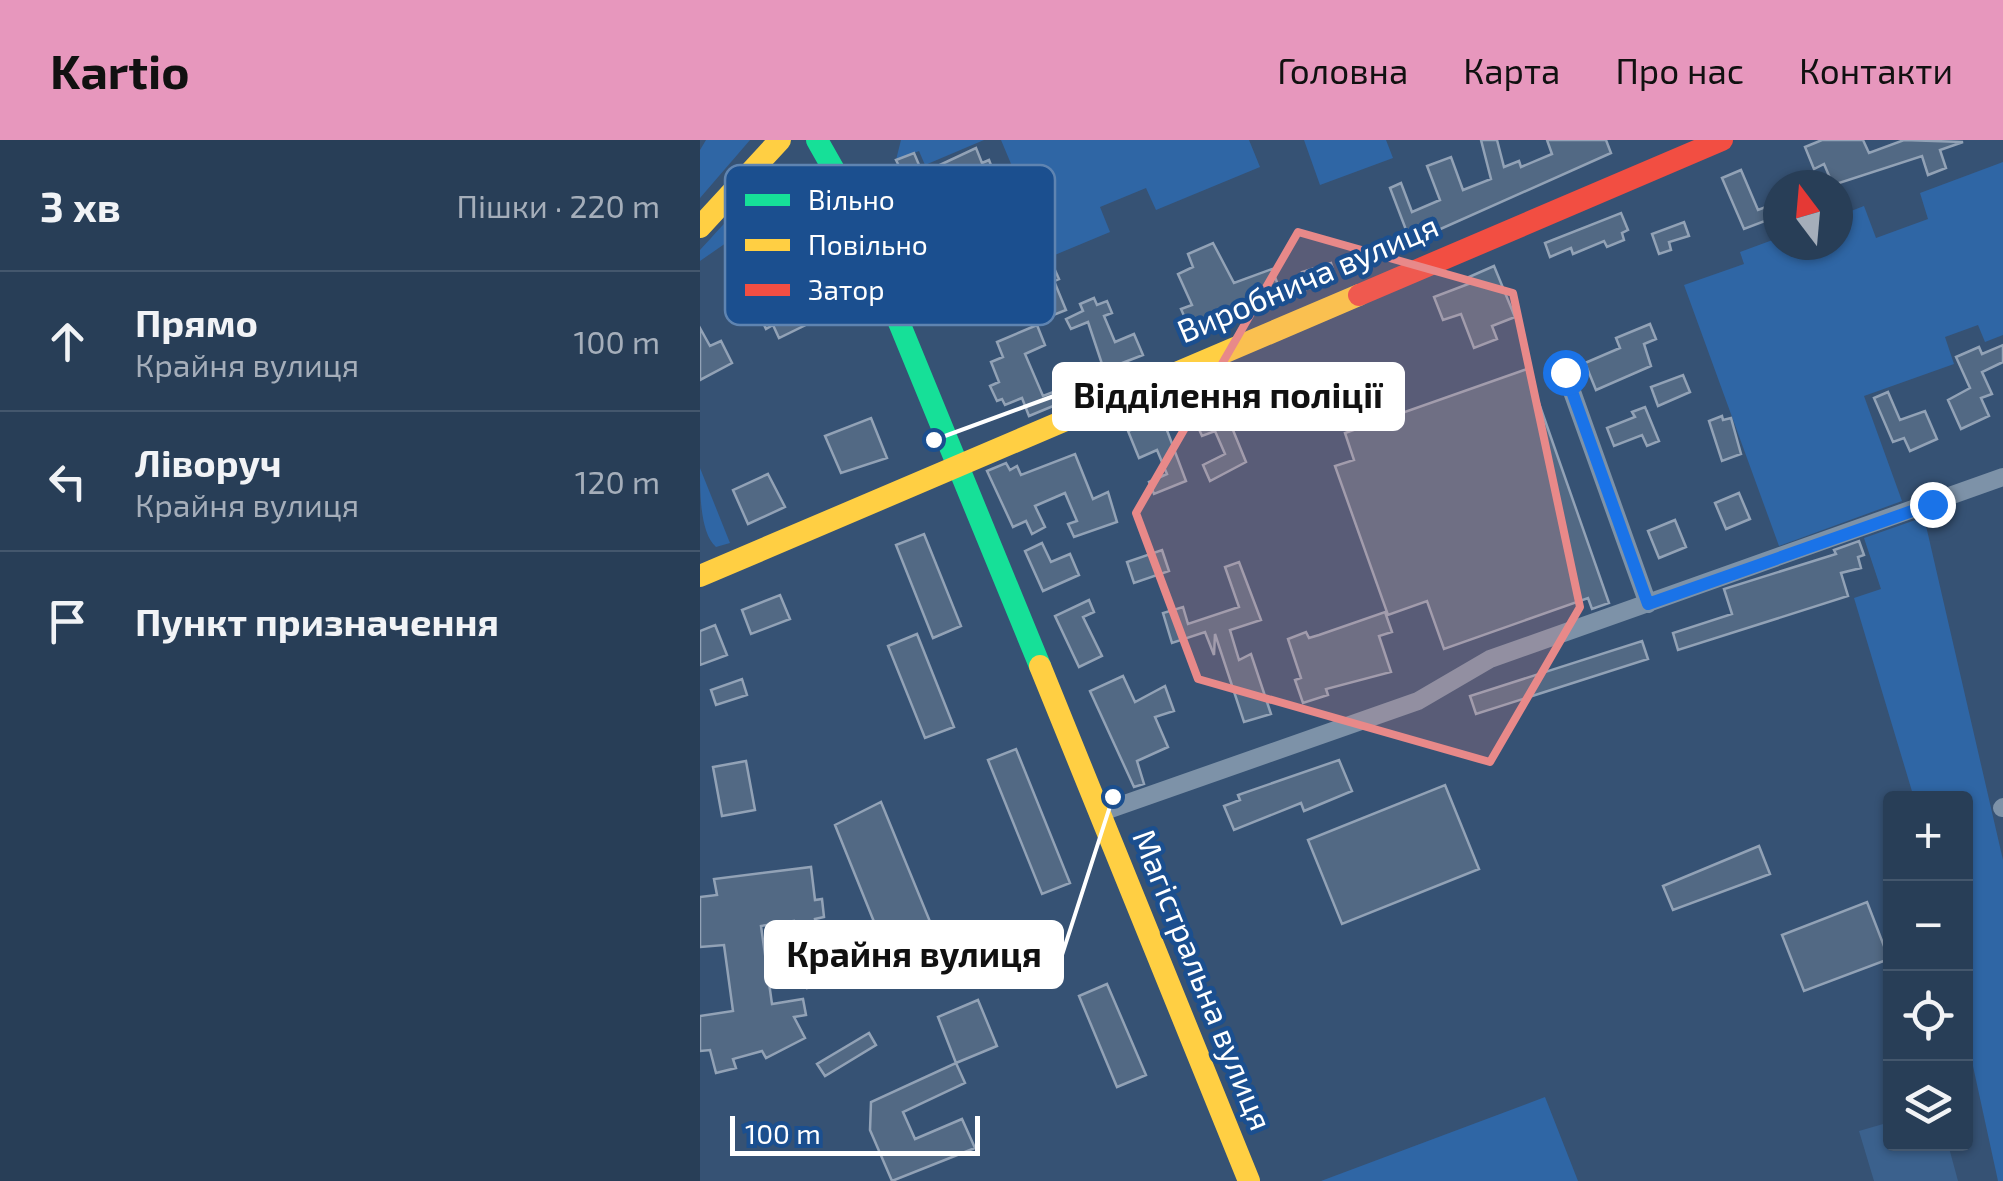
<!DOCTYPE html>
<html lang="uk">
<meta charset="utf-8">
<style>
:root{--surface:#283e57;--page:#30455d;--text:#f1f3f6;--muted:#a5aeba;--line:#44576d;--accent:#e797bd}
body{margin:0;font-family:"Exo 2",sans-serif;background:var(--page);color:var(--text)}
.controls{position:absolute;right:30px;bottom:30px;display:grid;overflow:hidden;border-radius:10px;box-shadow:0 2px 8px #0004}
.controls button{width:90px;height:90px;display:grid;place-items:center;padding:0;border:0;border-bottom:2px solid var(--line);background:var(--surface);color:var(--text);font:50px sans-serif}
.compass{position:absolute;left:1063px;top:30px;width:90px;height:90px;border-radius:50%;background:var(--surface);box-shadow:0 2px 8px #0004;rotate:344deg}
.scale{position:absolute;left:30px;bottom:25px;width:250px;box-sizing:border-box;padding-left:10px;border:5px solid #fff;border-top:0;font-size:28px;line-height:35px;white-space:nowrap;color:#fff;-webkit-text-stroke:8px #1b4f8f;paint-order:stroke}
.stop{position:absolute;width:30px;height:30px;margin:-22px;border:8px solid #1a73e8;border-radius:50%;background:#fff}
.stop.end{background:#1a73e8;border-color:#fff;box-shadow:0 2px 10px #0008}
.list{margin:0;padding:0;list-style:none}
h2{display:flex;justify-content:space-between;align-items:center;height:130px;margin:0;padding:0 40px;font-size:42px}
h2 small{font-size:32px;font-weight:400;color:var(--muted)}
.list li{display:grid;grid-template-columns:65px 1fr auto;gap:30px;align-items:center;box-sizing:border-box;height:140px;padding:0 40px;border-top:2px solid var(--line)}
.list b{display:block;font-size:38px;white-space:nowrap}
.list p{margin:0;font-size:32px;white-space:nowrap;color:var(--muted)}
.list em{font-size:32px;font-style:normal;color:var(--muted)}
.icon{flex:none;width:55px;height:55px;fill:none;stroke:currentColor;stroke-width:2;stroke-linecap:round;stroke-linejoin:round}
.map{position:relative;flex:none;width:1303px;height:1041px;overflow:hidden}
header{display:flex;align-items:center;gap:60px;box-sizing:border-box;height:140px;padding:0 50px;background:var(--accent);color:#111}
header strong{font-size:48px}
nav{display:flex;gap:55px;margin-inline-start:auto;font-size:35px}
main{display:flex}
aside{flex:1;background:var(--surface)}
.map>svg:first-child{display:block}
</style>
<header>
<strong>Kartio</strong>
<nav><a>Головна</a><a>Карта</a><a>Про нас</a><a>Контакти</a></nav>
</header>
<main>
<aside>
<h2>3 хв<small>Пішки · 220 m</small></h2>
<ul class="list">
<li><svg class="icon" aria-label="ahead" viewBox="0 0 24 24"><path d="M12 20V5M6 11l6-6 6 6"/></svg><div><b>Прямо</b><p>Крайня вулиця</p></div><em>100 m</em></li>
<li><svg class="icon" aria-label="left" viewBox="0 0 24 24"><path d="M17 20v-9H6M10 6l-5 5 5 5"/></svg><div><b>Ліворуч</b><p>Крайня вулиця</p></div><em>120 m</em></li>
<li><svg class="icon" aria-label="arrive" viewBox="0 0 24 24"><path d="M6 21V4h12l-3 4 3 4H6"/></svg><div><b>Пункт призначення</b></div></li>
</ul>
</aside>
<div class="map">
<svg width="1303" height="1041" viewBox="0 0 1303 1041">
<rect width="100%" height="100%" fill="#365274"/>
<path fill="#2f66a5" d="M6 0H50L0 58V10Z
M201 0H284L225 25 219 11 196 20Z
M301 0H549L560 27 456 70 446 48 400 67 410 92 350 117Z
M604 0H686L693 18 620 45Z
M1303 22V195L1285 202 1278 185 1245 197 1254 224 1164 256 1202 361 1079 406 984 145 1044 124 1040 112 1078 98V105H1138V76L1164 66 1176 98 1228 79 1220 53Z
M89 46C140 56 144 94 162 137L152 140 122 74 85 62 0 121V110C26 83 49 50 89 46Z
M0 328 30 403 16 407C0 393 0 353 0 328Z
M1224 377 1303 720V1041H1298L1266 894V658H1214L1154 458 1181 449 1164 398Z
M845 957 878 1041H621Z"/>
<path fill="#3b618d" d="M1190 982V1004H1248L1258 1041H1174L1159 991Z"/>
<path fill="#526984" stroke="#92a2b6" stroke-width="2.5" d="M781 0H797L804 27 819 21 821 27 852 14 847 0H906L911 13 727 95 724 88 708 95 690 48 701 43 712 72 740 60 727 26 751 17 763 50 791 39Z
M1122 0H1163L1169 13 1204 0 1263 2 1240 10 1246 28 1228 35 1222 16 1133 45 1124 24 1114 29 1105 7Z
M276 8 282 23 289 20 294 33 247 52 278 127 236 144 212 86 226 80 196 20 214 13 222 32 227 31Z
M309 28 359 139 354 141 366 170 351 176 287 37Z
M1041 30 1058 70 1074 64 1078 76 1044 89 1022 38Z
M921 73 928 90 922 93 924 100 907 107 904 101 873 114 871 108 850 117 845 103Z
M984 82 989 96 969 102 971 110 959 114 952 94Z
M513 103 534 143 572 129 583 158 492 194 481 169 492 165 478 134 493 127 488 114Z
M119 122 132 147 112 157 122 177 79 198 73 185 66 189 51 157Z
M631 123 636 139 607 149 602 132Z
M794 126 815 177 792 186 797 199 774 208 761 174 743 180 734 157 771 143 769 137Z
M394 158 397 165 407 161 412 173 404 176 415 202 434 194 443 215 404 230 388 182 371 189 366 179 383 171 380 164Z
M950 184 956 199 944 204 951 226 896 250 885 223 920 208 916 198Z
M337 185 345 205 325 214 343 256 353 252 358 264 329 276 322 258 305 265 302 259 297 261 290 246 299 242 291 222 303 217 297 202Z
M0 188 10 206 21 201 32 223 0 240Z
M1303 205V222L1282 232 1292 254 1281 258 1289 276 1261 289 1248 260 1270 248 1256 217 1279 207 1282 214Z
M827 229 909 463 892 469 888 458 744 509 727 461 688 475 635 326 654 320 645 293Z
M983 235 990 252 958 266 951 247Z
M533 249 541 267 526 273 546 322 510 341 503 325 525 314 515 291 502 296 487 262 504 255 506 260Z
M1188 252 1200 280 1225 271 1237 299 1210 311 1204 298 1193 302 1174 258Z
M945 267 959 301 947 306 942 295 914 306 907 288 935 277 932 272Z
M1022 276 1023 280 1031 278 1041 314 1022 321 1009 281Z
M462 277 486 341 454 354 449 342 467 334 457 310 439 318 428 291Z
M171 278 187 318 141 333 125 296Z
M375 314 393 359 408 352 417 382 374 397 368 384 377 381 365 353 335 366 345 387 332 394 326 381 313 387 287 331 306 323 310 330 317 326 321 335Z
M68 334 85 367 48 384 33 350Z
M1039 353 1050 379 1026 389 1015 363Z
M975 380 986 407 959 418 948 391Z
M224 394 261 486 233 498 196 405Z
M1159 401 1164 415 1158 417 1161 428 1141 433 1148 456 978 510 973 493 1032 474 1024 449 1136 414 1134 410Z
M342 403 351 422 370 414 379 435 343 451 325 411Z
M462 410 469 431 434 443 427 422Z
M539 422 561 480 530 490 539 520 551 514 571 574 544 582 515 494 514 515 505 492 472 503 463 473 483 467 488 484 539 467 525 427Z
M80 455 90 479 51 494 42 470Z
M389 460 394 472 383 477 402 516 379 527 355 476Z
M685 472 692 492 679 496 691 532 626 549 628 555 603 563 595 540 601 538 588 499 606 492 609 498 619 495Z
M15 485 27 515 0 525V491Z
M217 494 254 587 225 598 188 506Z
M942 501 948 519 776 574 770 556Z
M423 536 435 562 465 546 474 571 455 577 468 607 437 621 444 644 434 647 390 551Z
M42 539 47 555 16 565 11 550Z
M316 609 370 743 342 754 288 620Z
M639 620 652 651 604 671 601 663 534 690 524 666 540 660 538 655Z
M46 621 55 670 22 676 13 627Z
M745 645 779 729 642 784 608 700Z
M181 662 231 784 183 804 135 685Z
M1059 706 1070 734 973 770 963 746Z
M111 727 115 760 122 759 124 777 115 779 128 844 107 848 94 781 61 786 72 864 103 859 106 875 94 877 105 898 66 918 62 911 33 919 36 928 16 933 10 910 0 911V876L33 871 24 805 0 807V757L17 755 14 739Z
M1167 762 1189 819 1104 851 1082 795Z
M407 844 446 935 417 947 379 856Z
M278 860 297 906 256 923 238 877Z
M169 893 176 905 125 936 117 924Z
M256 923 265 943 203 972 215 999 262 979 275 1008 192 1041 170 990 171 962Z"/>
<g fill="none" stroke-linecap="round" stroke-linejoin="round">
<path stroke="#7d92a8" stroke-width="18" d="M865 232 948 464
M1302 668 1303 667
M399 673 718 561 790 519 1303 337"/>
<path stroke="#16e098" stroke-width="22" d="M117 0 143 46 340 526"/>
<path stroke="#ffcf43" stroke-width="22" d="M0 87 80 0
M0 436 659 155
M340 526 549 1041"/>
<path stroke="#f24e42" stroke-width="22" d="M659 155 1022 0"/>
</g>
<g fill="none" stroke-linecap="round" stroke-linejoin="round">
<path stroke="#1a73e8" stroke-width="12" d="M865 232 948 464 1232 364"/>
</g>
<path fill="#e88989" fill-opacity="0.2" stroke="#e88989" stroke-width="8" stroke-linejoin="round" d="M598 92 813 153 880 467 790 622 498 539 436 373Z"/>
<g text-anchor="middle" stroke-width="9" stroke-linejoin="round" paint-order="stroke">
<g font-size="32" fill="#fff" stroke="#1b4f8f">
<text transform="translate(608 139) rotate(-23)" y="11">Виробнича вулиця</text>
<text transform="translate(502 840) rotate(68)" y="11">Магістральна вулиця</text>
</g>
</g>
<rect x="25" y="25" width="330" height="160" rx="15" fill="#1b4f8f" stroke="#5f84b1" stroke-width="2.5"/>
<rect x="45" y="54" width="45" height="12" fill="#16e098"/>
<rect x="45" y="99" width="45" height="12" fill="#ffcf43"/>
<rect x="45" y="144" width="45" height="12" fill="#f24e42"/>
<g font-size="28" fill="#fff">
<text x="108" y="70">Вільно</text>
<text x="108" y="115">Повільно</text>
<text x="108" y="160">Затор</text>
</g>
<path fill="none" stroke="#fff" stroke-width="4" d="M234 300L354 256M413 657L362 815"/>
<g fill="#fff" stroke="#1b4f8f" stroke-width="4">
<circle cx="234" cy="300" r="10"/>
<circle cx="413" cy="657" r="10"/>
</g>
<g fill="#fff" stroke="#fff" stroke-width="4">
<rect x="354" y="224" width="349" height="65" rx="10"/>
<rect x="66" y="782" width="296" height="65" rx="10"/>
</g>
<g font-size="35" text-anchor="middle" font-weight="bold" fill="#111">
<text x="528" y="268">Відділення поліції</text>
<text x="214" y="827">Крайня вулиця</text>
</g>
</svg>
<div class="controls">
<button>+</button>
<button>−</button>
<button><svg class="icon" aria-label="locate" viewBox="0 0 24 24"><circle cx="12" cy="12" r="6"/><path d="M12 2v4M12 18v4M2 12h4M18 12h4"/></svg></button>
<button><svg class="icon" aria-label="layers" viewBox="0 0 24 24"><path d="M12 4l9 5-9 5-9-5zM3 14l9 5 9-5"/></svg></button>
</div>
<svg class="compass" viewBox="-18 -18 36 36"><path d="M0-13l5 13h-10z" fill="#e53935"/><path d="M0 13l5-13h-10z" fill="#a5aeba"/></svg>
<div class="scale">100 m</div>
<div class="stop" style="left:865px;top:232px"></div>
<div class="stop end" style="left:1232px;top:364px"></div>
</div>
</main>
